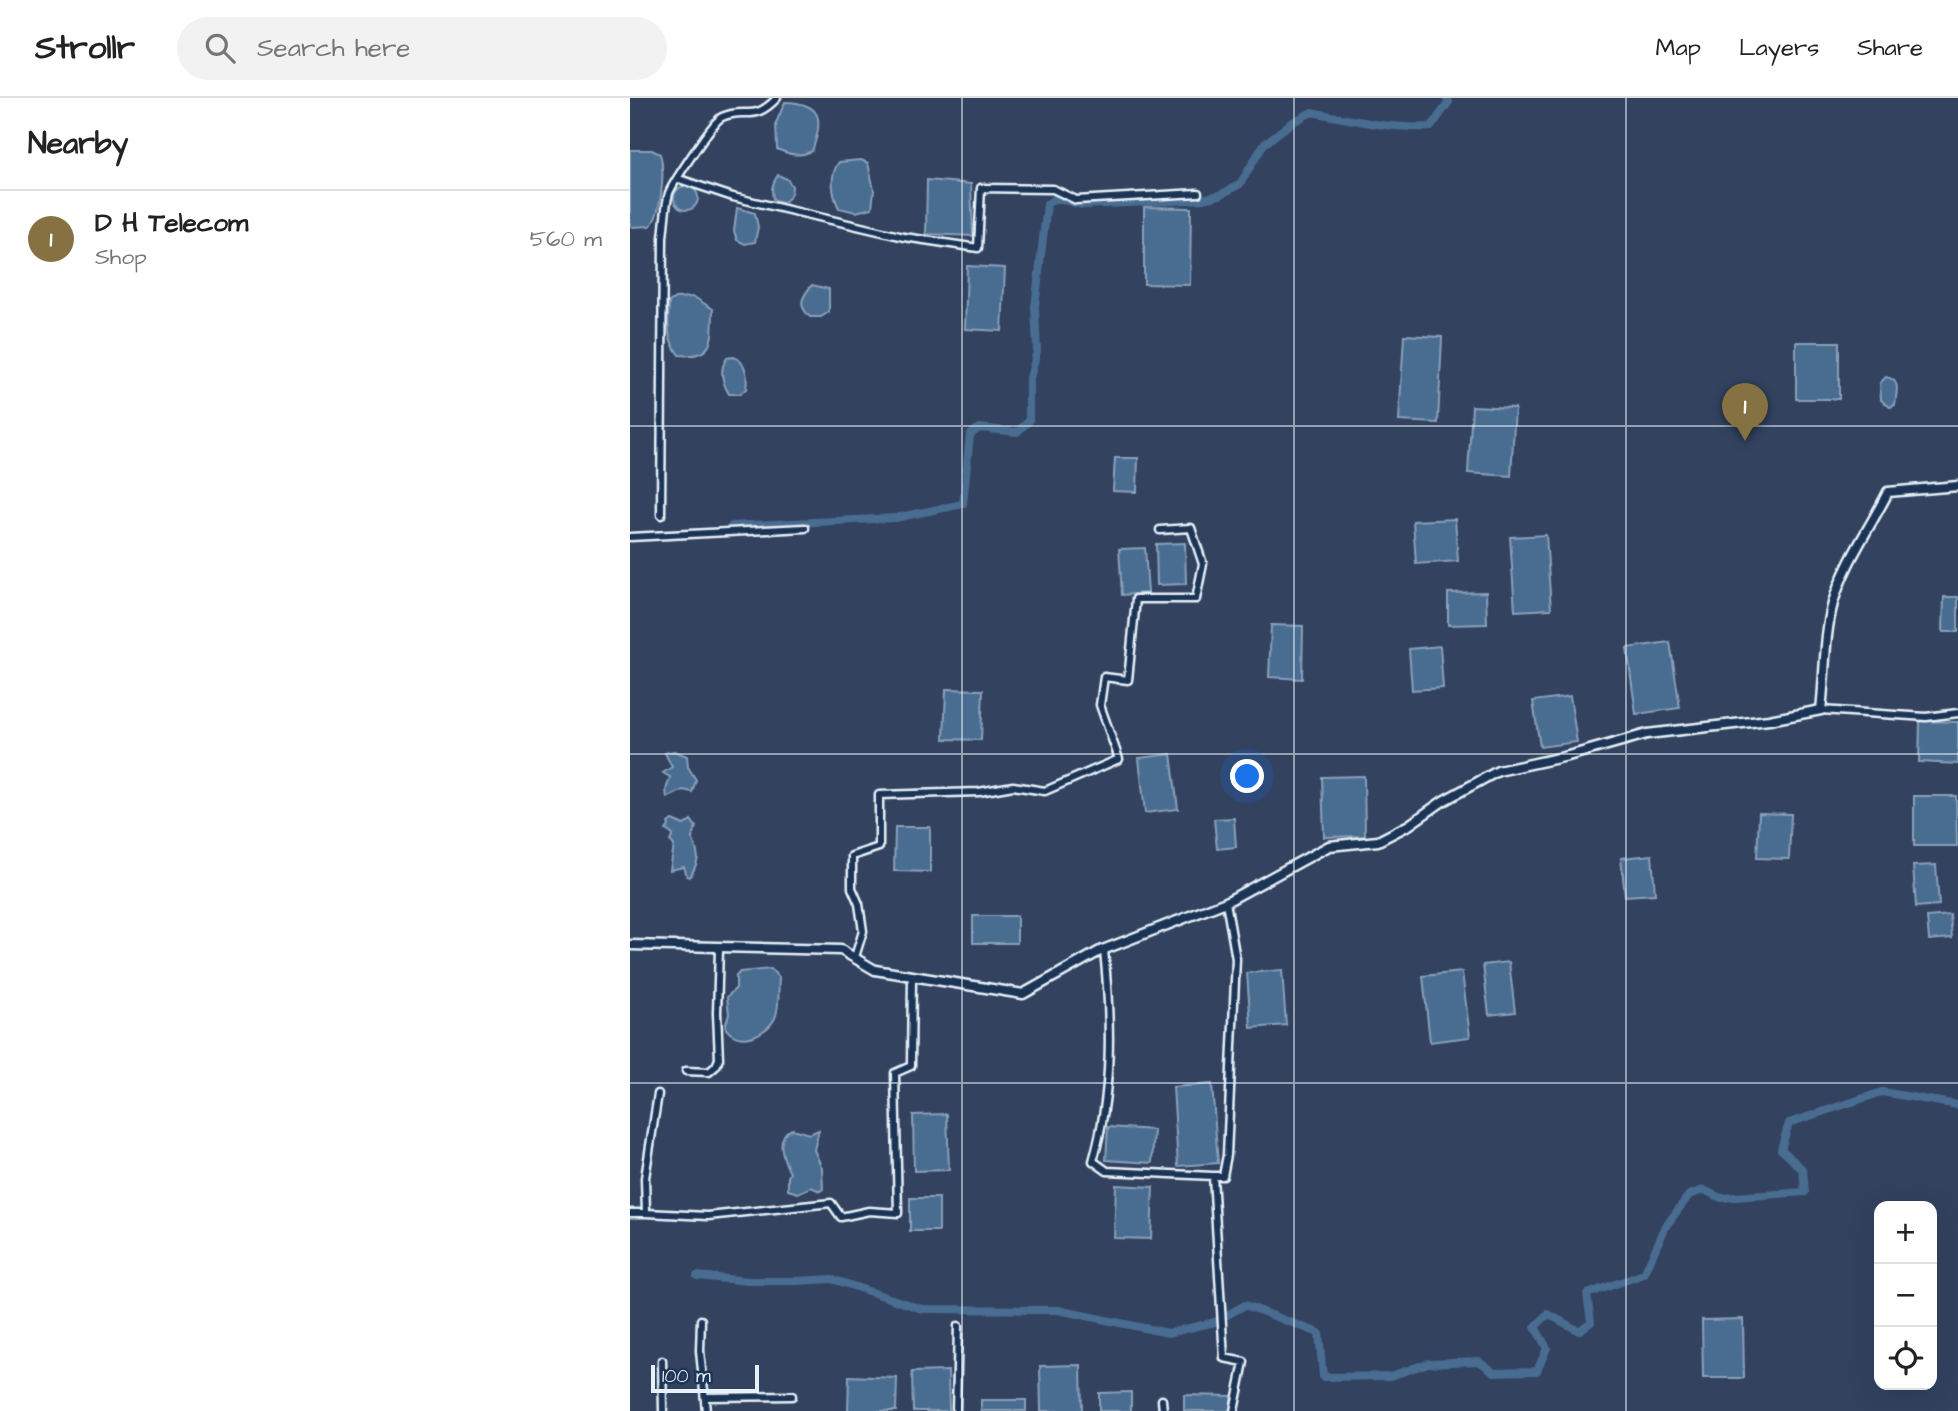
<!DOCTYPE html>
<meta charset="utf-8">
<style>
:root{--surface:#fff;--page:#f2f2f2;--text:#222;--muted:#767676;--line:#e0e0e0;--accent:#857141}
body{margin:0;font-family:"Architects Daughter",sans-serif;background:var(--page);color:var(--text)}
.controls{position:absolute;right:21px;bottom:21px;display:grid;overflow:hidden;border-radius:14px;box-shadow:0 7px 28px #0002}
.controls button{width:63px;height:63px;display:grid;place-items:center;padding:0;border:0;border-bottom:2px solid var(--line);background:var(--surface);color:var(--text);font:35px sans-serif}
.scale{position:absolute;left:21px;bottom:18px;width:108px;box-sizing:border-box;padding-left:7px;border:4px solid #e8f1f8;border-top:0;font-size:19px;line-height:24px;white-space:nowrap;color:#e8f1f8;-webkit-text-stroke:5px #1d3557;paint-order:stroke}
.you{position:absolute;left:618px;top:679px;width:24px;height:24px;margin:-18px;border:5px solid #fff;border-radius:50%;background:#1a73e8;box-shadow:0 0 0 10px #1a73e833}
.badge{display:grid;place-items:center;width:46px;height:46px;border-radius:50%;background:var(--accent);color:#fff;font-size:23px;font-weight:700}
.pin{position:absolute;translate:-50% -58px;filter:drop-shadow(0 2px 4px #0008)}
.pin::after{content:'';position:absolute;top:37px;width:24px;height:21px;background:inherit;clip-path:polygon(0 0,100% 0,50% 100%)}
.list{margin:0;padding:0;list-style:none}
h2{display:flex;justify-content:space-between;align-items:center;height:91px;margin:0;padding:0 28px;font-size:30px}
h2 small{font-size:23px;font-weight:400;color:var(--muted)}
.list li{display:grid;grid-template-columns:46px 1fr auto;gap:21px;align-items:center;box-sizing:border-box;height:98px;padding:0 28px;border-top:2px solid var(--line)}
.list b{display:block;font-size:26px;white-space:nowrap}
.list p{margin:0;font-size:23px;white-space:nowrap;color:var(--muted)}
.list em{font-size:23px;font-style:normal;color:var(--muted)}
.icon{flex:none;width:38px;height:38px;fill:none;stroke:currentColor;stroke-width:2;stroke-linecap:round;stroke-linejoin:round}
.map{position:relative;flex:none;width:1328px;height:1313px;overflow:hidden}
header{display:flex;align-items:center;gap:42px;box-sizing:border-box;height:98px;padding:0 35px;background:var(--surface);border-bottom:2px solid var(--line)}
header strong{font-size:33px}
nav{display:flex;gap:38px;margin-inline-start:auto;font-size:24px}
.search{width:490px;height:63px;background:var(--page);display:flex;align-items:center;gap:18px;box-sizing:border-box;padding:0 24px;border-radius:38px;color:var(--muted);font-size:26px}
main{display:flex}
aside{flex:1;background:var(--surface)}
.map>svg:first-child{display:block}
</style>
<header>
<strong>Strollr</strong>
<div class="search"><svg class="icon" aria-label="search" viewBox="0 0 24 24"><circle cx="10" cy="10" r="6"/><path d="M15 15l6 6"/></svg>Search here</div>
<nav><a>Map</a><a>Layers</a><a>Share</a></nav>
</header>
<main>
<aside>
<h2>Nearby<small></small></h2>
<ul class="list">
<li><span class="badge">1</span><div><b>D H Telecom</b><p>Shop</p></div><em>560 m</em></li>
</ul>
</aside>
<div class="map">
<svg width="1328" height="1313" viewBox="0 0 1328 1313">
<rect width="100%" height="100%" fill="#32425f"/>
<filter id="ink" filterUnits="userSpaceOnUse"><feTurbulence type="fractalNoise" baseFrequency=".0143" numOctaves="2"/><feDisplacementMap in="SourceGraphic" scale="14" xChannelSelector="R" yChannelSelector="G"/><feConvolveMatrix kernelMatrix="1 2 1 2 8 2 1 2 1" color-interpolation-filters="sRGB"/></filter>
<g filter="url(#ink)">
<path fill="#4a6c91" stroke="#89a1ba" stroke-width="2" d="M155 4C192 5 194 21 182 53 169 59 160 57 147 51L146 25Z
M0 52H22L30 56C35 72 32 116 20 128L2 129 0 126Z
M231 62 238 65 244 92 242 110 226 114 209 110C202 96 199 77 209 64Z
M148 77 157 81 162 88C162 97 159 102 151 105L143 101C141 91 142 86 148 77Z
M297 82 341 86 343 138 296 136Z
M44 100a12 12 0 1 1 24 0a12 12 0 1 1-24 0Z
M514 109 561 110 560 187 514 186Z
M107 110 125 115 128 129 125 144 115 146 107 142 104 133Z
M337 168 375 170 372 233 335 231Z
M182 187 199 191V214L191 219H180C167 207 172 199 182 187Z
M64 199 83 211C82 240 86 261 49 257 36 240 38 226 39 204L45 200Z
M774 237 812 239 808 325 769 323Z
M1166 244H1209V301H1166Z
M104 259C117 265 118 278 116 291L110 296H99C92 284 89 271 97 260Z
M1256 279C1272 282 1266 295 1265 307L1260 309 1251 302 1250 285Z
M842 308 885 310 881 378 838 375Z
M485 360H508L507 394 483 393Z
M825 421 828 463 786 466 783 423Z
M916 437 921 511 885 513 880 439Z
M555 445 556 486 527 487 526 446Z
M515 450 518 495 492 497 489 451Z
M856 494 857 526 818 527V495Z
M1314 499H1328V534H1313Z
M641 527 673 528 672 581 639 579Z
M1040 544 1050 610 1006 616 997 550Z
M810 548 813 590 782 592 779 551Z
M316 591 353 592 351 642 314 641Z
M940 598 947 644 910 649 903 603Z
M1290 623 1328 624V666L1289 664Z
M44 653 57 658 58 669 66 682 62 694 53 692 37 700 36 692 40 679 33 675 42 669 35 655Z
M541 656 548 711 515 715 509 660Z
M734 678 735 738 694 739 692 679Z
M1284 698H1326L1327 748H1284Z
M1129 715 1161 716 1159 761 1127 760Z
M604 720 606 749 587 751 584 721Z
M42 722 54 727 61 722 66 729 62 740C70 759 70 761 60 779L57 778 54 769 40 772 44 747 40 743 43 737 36 732 39 728 38 725Z
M265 729H300V774L264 773Z
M1022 757 1025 796 995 798 991 760Z
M1306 767 1309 807 1286 809 1283 768Z
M1320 817 1322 840 1299 842 1297 819Z
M343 818H387V845H343Z
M879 864 885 914 859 917 853 867Z
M141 871 149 880C148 892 150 909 145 920 136 938 107 949 95 929L99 916 97 899 106 890V878L110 874Z
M652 872 656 927 621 930 617 875Z
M832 874 840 939 800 944 793 878Z
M582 986 588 1065 548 1068 543 989Z
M317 1016 319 1072 284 1073 283 1017Z
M478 1029 524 1032 522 1065 476 1062Z
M162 1031 179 1036 189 1032 184 1052 192 1070 193 1091 190 1093 181 1089 168 1095 158 1092V1079L160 1075C153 1061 144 1038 162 1031Z
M486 1087 523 1089 521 1141 484 1140Z
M280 1100H309V1133H280Z
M1113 1221 1114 1280H1073L1072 1222Z
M451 1267 452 1313H411L410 1268Z
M318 1273 319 1313H283L282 1274Z
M219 1278 267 1280 266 1313H218Z
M501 1294V1313H469V1295Z
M554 1297 601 1298 600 1313H554Z
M351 1302H396V1313H351Z"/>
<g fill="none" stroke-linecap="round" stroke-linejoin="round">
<path stroke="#4a6c91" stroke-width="8" d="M102 428 265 420 333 406 340 337 349 330 387 334 399 323V284L407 253 405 209 417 106 426 100 452 107 544 103 573 101 590 97 610 86 634 46 661 25 682 14C721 22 761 31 801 29L819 4 816 0
M67 1178 118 1183H167L202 1181 292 1211 428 1212 538 1235 585 1224 615 1207 689 1235 693 1279 761 1278 798 1265 849 1263 864 1274 907 1273 917 1250 905 1229 918 1216 949 1233 961 1224 957 1196 1014 1176 1036 1128 1059 1097 1074 1092 1091 1100 1175 1094 1173 1072 1151 1051 1159 1025 1252 994 1328 1007"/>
<g stroke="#e8f1f8" stroke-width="11">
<path id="street" d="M49 81 103 99 274 139 348 150 351 90 423 91 446 102 568 95
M31 417 33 139C35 125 35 108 39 95 43 85 84 22 92 19 117 8 122 26 147 0
M0 439 175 430
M1191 612 1296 619 1328 615
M596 804 606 861 597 1057 593 1078H583L594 1260 614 1264 604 1313
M474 852C481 922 483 994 463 1063L477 1073 583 1078
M225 859 233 833 229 806 222 790V758L249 749V697L349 694 383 688 415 693 489 661 470 607 474 579 498 582 506 501H566L573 466 561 430 530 432
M56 973 79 974 86 968 89 961 87 915 89 851
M0 1115H16L15 1080 28 996
M16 1115 78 1118 201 1105 211 1119 239 1113 268 1115 265 975 281 968 282 879
M71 1222 70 1253 76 1313
M32 1263 33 1313
M76 1299 162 1298
M532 1302 533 1313
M326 1313 328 1228"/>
</g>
<g stroke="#e8f1f8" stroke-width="13">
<path id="secondary" d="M0 847 211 852 245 872 393 896 470 853 596 804 699 748 748 743 779 727 813 703 868 673 938 658 1017 636 1139 622 1191 612C1195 578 1194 538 1203 505 1214 466 1240 430 1258 394L1328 388"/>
</g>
<use href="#street" stroke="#1d3557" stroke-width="6"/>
<use href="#secondary" stroke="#1d3557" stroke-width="8"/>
</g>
</g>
<path fill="none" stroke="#e8f1f8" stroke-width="2" stroke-opacity="0.55" d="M332 0V1313M664 0V1313M996 0V1313M0 328H1328M0 656H1328M0 985H1328"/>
</svg>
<div class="controls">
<button>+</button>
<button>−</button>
<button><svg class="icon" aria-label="locate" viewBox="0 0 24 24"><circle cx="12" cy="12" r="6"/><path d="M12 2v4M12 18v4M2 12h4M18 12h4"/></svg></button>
</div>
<div class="scale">100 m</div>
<div class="you"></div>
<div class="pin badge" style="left:1115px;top:343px">1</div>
</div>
</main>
